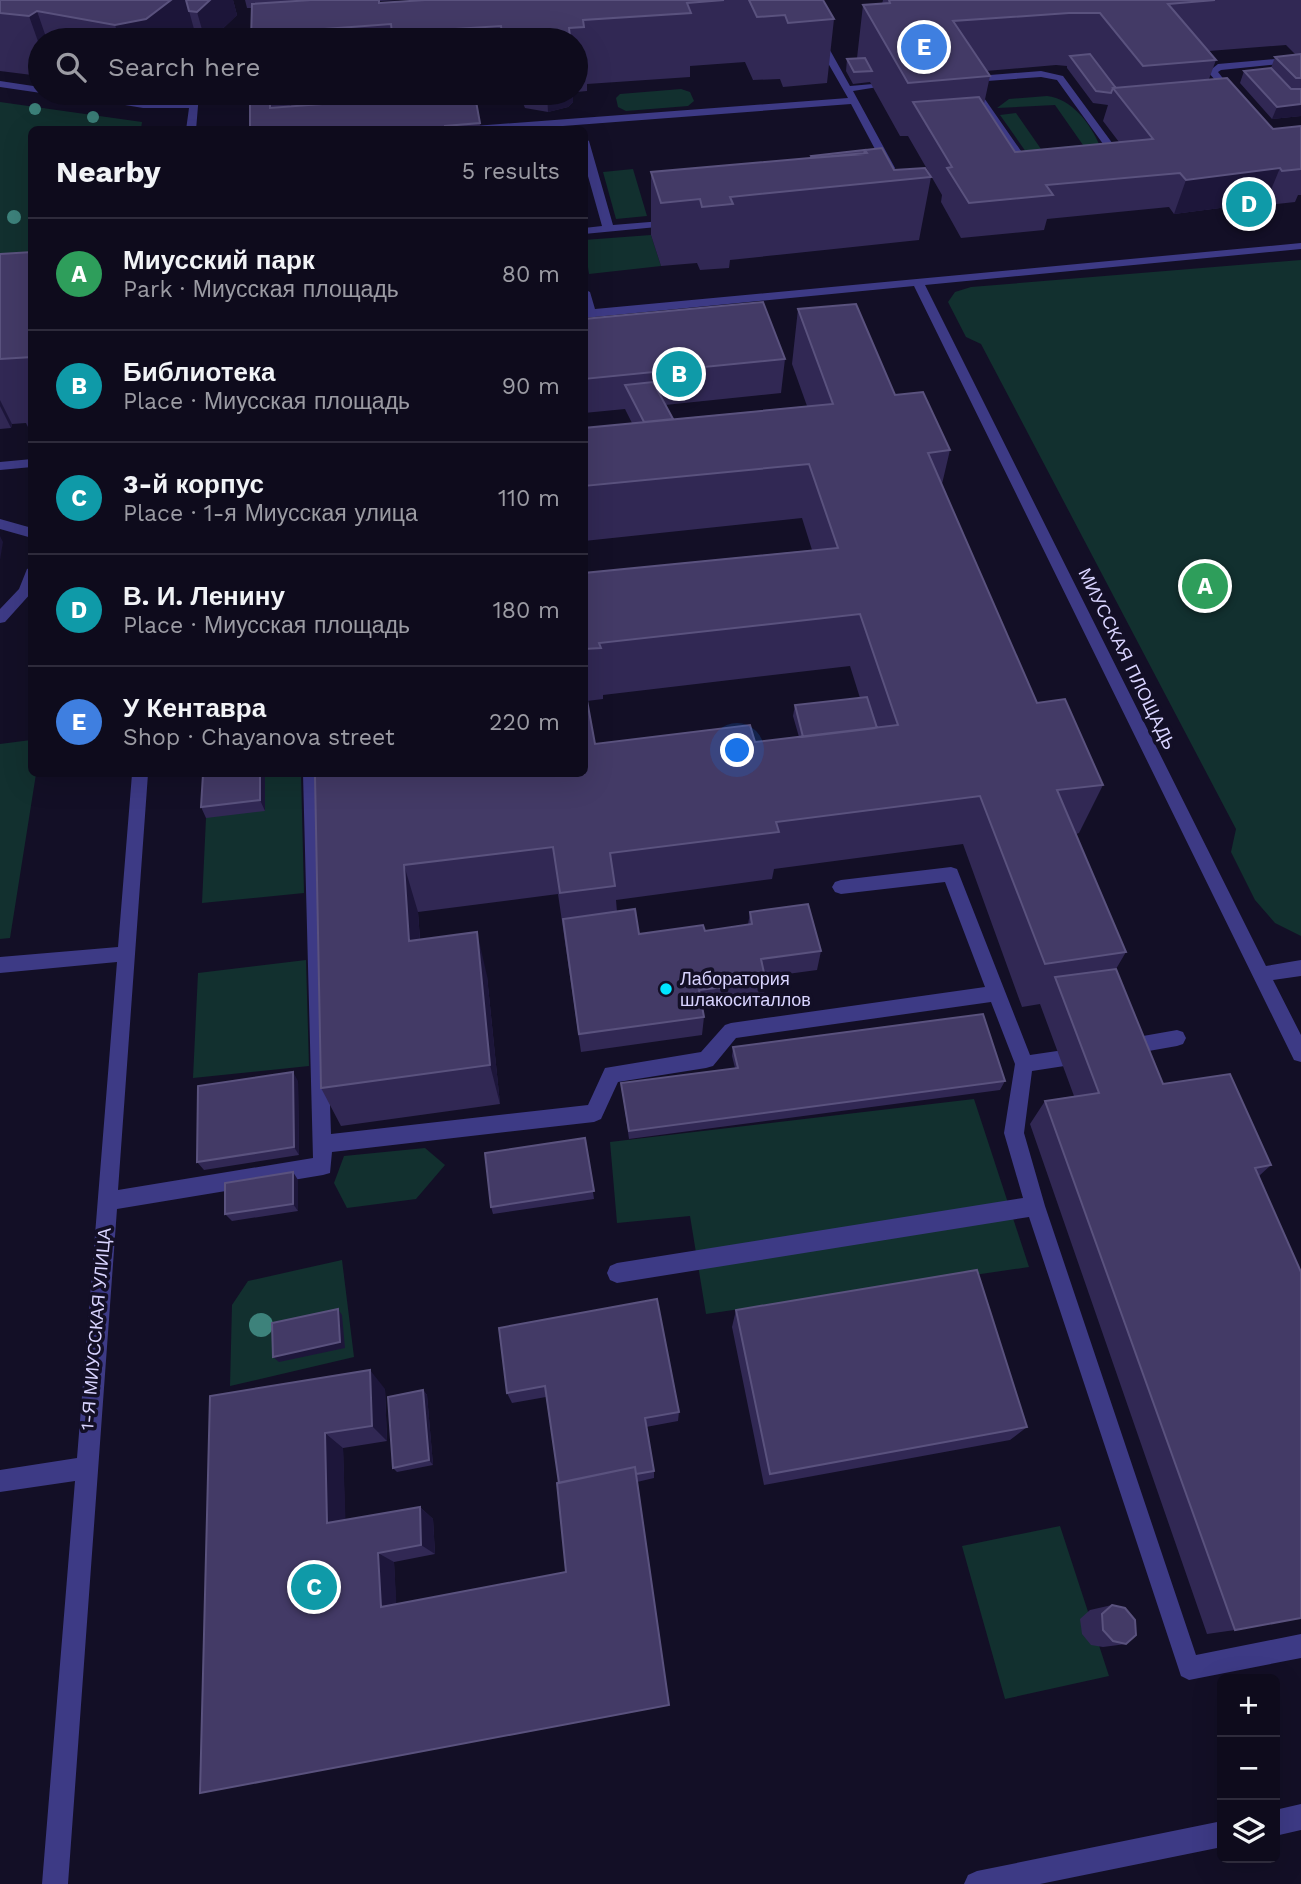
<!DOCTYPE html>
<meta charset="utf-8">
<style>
:root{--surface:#0e0b1c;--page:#171425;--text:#f1f3f6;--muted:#9b9ba3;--line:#2e2b3b;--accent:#00e5ff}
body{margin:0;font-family:"Work Sans",sans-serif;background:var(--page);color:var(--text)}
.controls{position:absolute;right:21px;bottom:21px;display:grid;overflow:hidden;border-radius:10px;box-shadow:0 7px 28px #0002}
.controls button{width:63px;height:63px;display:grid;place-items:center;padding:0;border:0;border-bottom:2px solid var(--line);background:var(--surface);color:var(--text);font:35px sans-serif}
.you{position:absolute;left:738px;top:751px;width:24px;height:24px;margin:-18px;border:5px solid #fff;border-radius:50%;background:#1a73e8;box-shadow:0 0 0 10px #1a73e833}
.badge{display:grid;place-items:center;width:46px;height:46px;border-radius:50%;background:var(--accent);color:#fff;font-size:23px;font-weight:700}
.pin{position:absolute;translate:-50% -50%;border:4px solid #fff;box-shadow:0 2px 7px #0006}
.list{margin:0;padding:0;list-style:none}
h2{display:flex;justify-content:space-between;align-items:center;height:91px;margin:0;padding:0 28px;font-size:30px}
h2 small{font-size:23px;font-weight:400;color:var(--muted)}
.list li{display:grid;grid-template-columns:46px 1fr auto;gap:21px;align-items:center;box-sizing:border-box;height:112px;padding:0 28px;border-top:2px solid var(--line)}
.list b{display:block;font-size:26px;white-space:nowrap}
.list p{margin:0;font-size:23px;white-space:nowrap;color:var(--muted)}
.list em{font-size:23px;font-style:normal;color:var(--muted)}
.icon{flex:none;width:38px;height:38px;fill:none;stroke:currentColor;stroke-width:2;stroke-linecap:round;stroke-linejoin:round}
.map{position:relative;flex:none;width:1301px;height:1884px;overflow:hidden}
.search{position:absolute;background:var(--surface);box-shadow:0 7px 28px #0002;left:28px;top:28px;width:560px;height:77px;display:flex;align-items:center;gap:18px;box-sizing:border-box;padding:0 24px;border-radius:38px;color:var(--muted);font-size:26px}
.panel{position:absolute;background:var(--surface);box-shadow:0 7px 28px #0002;left:28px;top:126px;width:560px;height:651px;border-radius:10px}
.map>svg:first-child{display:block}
</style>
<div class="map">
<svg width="1301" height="1884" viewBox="0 0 1301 1884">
<rect width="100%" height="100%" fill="#130f26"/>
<path fill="#12302f" d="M681 89 690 92 694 101 688 106 626 111 618 107 616 98 620 94Z
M1047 96C1072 99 1090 123 1100 146L1026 152 1000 115 1016 113 1041 149 1083 145 1055 105 997 108 1009 99Z
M0 102 142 122 141 129 32 130 31 271 0 274Z
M633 169 647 216 616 219 603 172Z
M651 235 661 266 589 274 584 240Z
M1301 260V936L1275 923 1255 900 1231 852 1236 829 981 344 966 337 948 302 955 292 971 287Z
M31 740 32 774H36L10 938 0 939V744Z
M265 774H301L304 893 202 903 206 818Z
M306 960 309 1066 193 1078 198 973Z
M974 1099 1029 1267 706 1314 690 1216 617 1223 610 1142Z
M425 1148 445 1165 416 1199 347 1208 334 1183 344 1156Z
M342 1260 354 1357 230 1386 232 1305 248 1281Z
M1060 1526 1109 1676 1005 1699 962 1546Z"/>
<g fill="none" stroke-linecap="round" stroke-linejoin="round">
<path fill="#3d3a85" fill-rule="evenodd" d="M792 0H802L850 86 873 84 878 87 853 91 895 168 894 170 885 168 851 104 510 130H456L461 127 848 98Z
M1297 57 1301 59 1300 62 1221 70 1218 72 1236 95 1231 98 1208 72 1218 64Z
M1041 71 1063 76 1121 155 1120 164H1112L1111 155 1057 80 1041 77 973 82 1028 161 1035 167 1026 169 1020 165 967 85 970 83 960 80 965 77Z
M0 81 40 87 41 93 0 87Z
M53 93H77L143 102H189L191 94H199L196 130H186L189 108H143Z
M584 138 589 141 613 225 674 220 678 221V225L584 234V228L602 226 584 162Z
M1301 243V249L925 285 1266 966 1301 960V976L1273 980 1301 1035V1062L1294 1060 914 286 584 318V289L590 292 595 309Z
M32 459V467L0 470V462Z
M0 519 32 528V538L0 529Z
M32 567V592L5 622 0 623V609L19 589 27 569Z
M132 774H148L118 1190 313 1158 303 774H319L331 1134 588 1105 605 1068 701 1052 725 1025 731 1023 985 987 945 882 841 894 835 892 832 887 835 882 841 880 951 867 957 869 1030 1055 1084 1047 1091 1049 1093 1055 1091 1061 1084 1063 1032 1071 1024 1133 1045 1206 1196 1655 1301 1634V1658L1189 1680 1181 1676 1029 1217 617 1283 610 1280 607 1273 610 1266 617 1263 1023 1198 1004 1133 1015 1064 991 1002 736 1038 713 1066 706 1068 618 1082 601 1119 594 1122 332 1152 330 1173 323 1175 117 1209 68 1884H42L75 1481 0 1492V1470L77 1458 117 962 0 973V957L118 947Z
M1177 1030 1183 1032 1186 1038 1183 1044 1177 1046 1126 1055 1119 1053 1117 1047 1119 1041 1126 1039Z
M1301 1804V1830L1275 1836V1810Z
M1222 1821V1847L1040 1884H964L968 1875 977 1871Z"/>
</g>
<g fill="#3d827b">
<circle cx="35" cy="109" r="6"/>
<circle cx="93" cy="117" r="6"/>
<circle cx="14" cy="217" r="7"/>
<circle cx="261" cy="1325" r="12"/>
</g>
<path fill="#312854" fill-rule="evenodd" d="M0 0H233L237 15 211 40H40V76L0 71Z
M245 0H399L380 1V3L425 0H823L834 19 827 83 783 87 780 79 753 80 745 62 690 66V77L587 84V91L576 92V40H251L252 8H247Z
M883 0H1301V116L1272 119 1240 83 1244 71 1271 68 1275 57 1296 55 1286 45 1209 51 1216 60 1209 79 1273 129 1301 126V195H1298L1295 202 1268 205 1266 202 1174 214 1169 207 1047 219 1044 230 961 238 941 202 942 195 908 136H900L870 82 853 84 846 71 847 59 857 58 863 5 882 4ZM1056 65 1067 66V68L1093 103 1108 105 1103 121 1119 142 1015 152 984 104 990 76 986 71Z
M258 93H339H337L338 103 417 101 480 123 481 130H250L260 102Z
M401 93H466L402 97Z
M507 93H573V102L568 107 548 112 525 108 520 96 508 97Z
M882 148 894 170 931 177 919 240 730 260 729 268 700 270 697 263 661 266 651 235V172L811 158V156Z
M32 252V426L28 427 26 423 12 424 11 428 0 429V254Z
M798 309 895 395 950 450 942 484 1037 703 1103 785 1079 833 1076 834 1126 952 1116 969 1163 1084 1271 1165 1259 1176 1235 1630 1207 1634 1030 1124 1045 1101 1074 1096 1040 1004 1022 1007 963 844 774 869 772 879 616 900 617 912 639 934 705 931 748 925 750 912 821 951 817 970 765 977 766 982 763 1000 702 1008 704 1017 702 1035 581 1052 558 894 418 912 420 939 487 976 500 1104 341 1126 321 1088 339 774H584V573L812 550 802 518 584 541V428L632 423 625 409 584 413V319L785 359 781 393 665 405 673 419 807 406 792 364ZM850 666 860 698 795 705 793 716 799 737 755 742 595 744 587 701 603 699V695Z
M265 774V811L206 818 201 807Z
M733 1047 1005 1081 1000 1090 629 1139 621 1083 735 1068 732 1056Z
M298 1081 299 1155 204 1170 197 1162Z
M585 1138 594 1199 493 1214 491 1207Z
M298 1180V1211L232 1221 225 1214Z
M736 1310 1027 1427 1010 1440 764 1485 732 1327Z
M499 1328 679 1412 678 1421 646 1427 654 1471V1478L637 1482 669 1705 200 1793 210 1396 385 1389 387 1441 343 1448 345 1520 420 1507 433 1519 435 1554 394 1562 396 1605 566 1572 559 1483 546 1397 512 1403 507 1393Z
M423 1390 427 1395 433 1465 397 1472 393 1468Z
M1112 1605 1126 1644 1103 1647 1091 1645 1082 1634 1080 1619 1090 1610Z"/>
<path fill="#1d163a" d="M171 0H186L197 40H120L115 25Z
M210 0H233L237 15 211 40H205L197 12Z
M37 11 47 40H40V47L29 16Z
M258 93H261L269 127 266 128Z
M287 93H288L296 125 295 130Z
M304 93H306L311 115V124Z
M335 93H337L339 113Z
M547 93H573V102L568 107 548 112Z
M1301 104V116L1272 119 1277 107Z
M1280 168 1266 202 1174 214 1186 180Z
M0 400 12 424 11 428 0 406Z
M0 536 3 542 0 560Z
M260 774H265V811L260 800Z
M404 865 418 912 423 985 409 941Z
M477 932 487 976 500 1104 490 1065Z
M293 1072 298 1081 299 1155 294 1147Z
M293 1172 298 1180V1211L293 1204Z
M338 1309 342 1315 345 1348 279 1362 273 1357Z
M370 1370 385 1389 387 1441 372 1426Z
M423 1390 427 1395 433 1465 429 1460Z
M325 1433 343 1448 346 1534 327 1523Z
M420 1507 433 1519 435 1554 421 1545Z
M378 1553 394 1562 397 1614 381 1607Z"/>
<path fill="#433a66" stroke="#5a527e" stroke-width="2" d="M0 0H171L146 19 115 25 37 11 29 16 0 13Z
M186 0H210L197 12 189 11Z
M311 0H379V3L425 0H724L687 3 691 13 583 20 584 27 569 28 570 37 567 40H519L515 32 502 33 501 26 392 33 391 24 325 29 326 40H251L252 4Z
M749 0H823L834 19 788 23 785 15 757 17Z
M889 0H1215L1168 4 1216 60 1143 66 1100 13H1069L953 21 990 76 908 83 863 5 890 3Z
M1090 54 1115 87 1113 88 1111 93 1096 91 1070 56Z
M1301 54V78H1296L1275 57Z
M865 58 872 71 854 72 847 59Z
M1271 68 1291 89H1301V104L1277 107 1244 71Z
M1227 78 1273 129 1301 126V169L1282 171 1280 168 1186 180 1180 173 1046 185 1053 195 969 203 947 168 952 167 913 102 979 97 1015 152 1153 139 1113 88Z
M475 96 480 123 445 126V130H422V128L399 130H250V103L270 101V108L416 97 417 101Z
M882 148 894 170 925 168 931 177 730 197 733 204 702 207 700 199 661 203 651 172 867 153 865 150Z
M865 150 864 154 812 158 811 156Z
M32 252V357L0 359V254Z
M763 302 785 359 584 379V319Z
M856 304 895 395 923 392 950 450 928 453 1037 703 1065 699 1103 785 1057 790 1126 952 1045 964 980 796 776 822 779 832 610 853 615 886 560 893 553 847 404 865 409 941 477 932 490 1065 321 1088 315 776 339 774H584V684L595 744 750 725 755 742 898 725 860 614 599 643 601 648 584 649V573L838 548 809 464 584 486V428L833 404 798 309Z
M653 382 673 419 644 422 625 385Z
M867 697 877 728 803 737 795 705Z
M203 774H260V800L201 807Z
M808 904 821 951 761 959 766 982 699 990 704 1017 579 1034 563 919 635 909 639 934 703 925 705 931 752 924 750 912Z
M1116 969 1163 1084 1230 1074 1271 1165 1255 1168 1301 1272V1618L1235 1630 1045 1101 1099 1093 1055 977Z
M983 1014 1005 1081 629 1131 621 1083 738 1068 733 1047Z
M293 1072 294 1147 197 1162 198 1086Z
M585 1138 594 1191 491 1207 485 1153Z
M293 1172V1204L225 1214V1183Z
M977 1270 1027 1427 770 1474 736 1310Z
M657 1299 679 1412 645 1418 654 1471 636 1474 635 1467 559 1483 545 1386 507 1393 499 1328Z
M338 1309 340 1342 273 1357 272 1323Z
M370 1370 372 1426 325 1433 327 1523 420 1507 421 1545 378 1553 381 1607 566 1572 557 1483 635 1467 669 1705 200 1793 210 1396Z
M423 1390 429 1460 393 1468 388 1397Z
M1112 1605 1125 1608 1135 1620 1136 1635 1126 1644 1113 1641 1103 1630 1102 1614Z"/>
<circle fill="#00e5ff" stroke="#130f26" stroke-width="2.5" cx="666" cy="989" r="7"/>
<g text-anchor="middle" stroke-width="7" stroke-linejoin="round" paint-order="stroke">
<g font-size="18" fill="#d9d4ff" stroke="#130f26">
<text transform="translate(1127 659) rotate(64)" y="6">МИУССКАЯ ПЛОЩАДЬ</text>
<text transform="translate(96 1329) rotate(-85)" y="6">1-Я МИУССКАЯ УЛИЦА</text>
</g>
<g font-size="18" fill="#d9d4ff" stroke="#130f26" text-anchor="start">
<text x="680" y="985">Лаборатория<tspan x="680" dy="21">шлакоситаллов</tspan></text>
</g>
</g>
</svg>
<div class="controls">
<button>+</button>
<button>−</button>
<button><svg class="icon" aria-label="layers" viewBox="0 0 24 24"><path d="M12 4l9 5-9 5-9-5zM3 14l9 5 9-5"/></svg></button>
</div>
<div class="you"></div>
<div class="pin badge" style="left:1205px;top:586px;background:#2e9e5b">A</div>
<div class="pin badge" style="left:679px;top:374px;background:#0f9aa8">B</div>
<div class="pin badge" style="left:314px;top:1587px;background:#0f9aa8">C</div>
<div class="pin badge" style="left:1249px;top:204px;background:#0f9aa8">D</div>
<div class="pin badge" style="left:924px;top:47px;background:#3f7fe0">E</div>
<div class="search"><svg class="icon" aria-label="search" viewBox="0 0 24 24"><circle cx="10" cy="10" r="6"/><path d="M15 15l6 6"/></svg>Search here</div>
<section class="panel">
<h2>Nearby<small>5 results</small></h2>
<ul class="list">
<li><span class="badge" style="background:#2e9e5b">A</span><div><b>Миусский парк</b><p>Park · Миусская площадь</p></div><em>80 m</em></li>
<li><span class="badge" style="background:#0f9aa8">B</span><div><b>Библиотека</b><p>Place · Миусская площадь</p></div><em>90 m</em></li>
<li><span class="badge" style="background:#0f9aa8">C</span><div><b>3-й корпус</b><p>Place · 1-я Миусская улица</p></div><em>110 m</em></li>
<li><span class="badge" style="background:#0f9aa8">D</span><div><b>В. И. Ленину</b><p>Place · Миусская площадь</p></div><em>180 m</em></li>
<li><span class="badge" style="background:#3f7fe0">E</span><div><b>У Кентавра</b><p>Shop · Chayanova street</p></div><em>220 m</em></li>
</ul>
</section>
</div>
